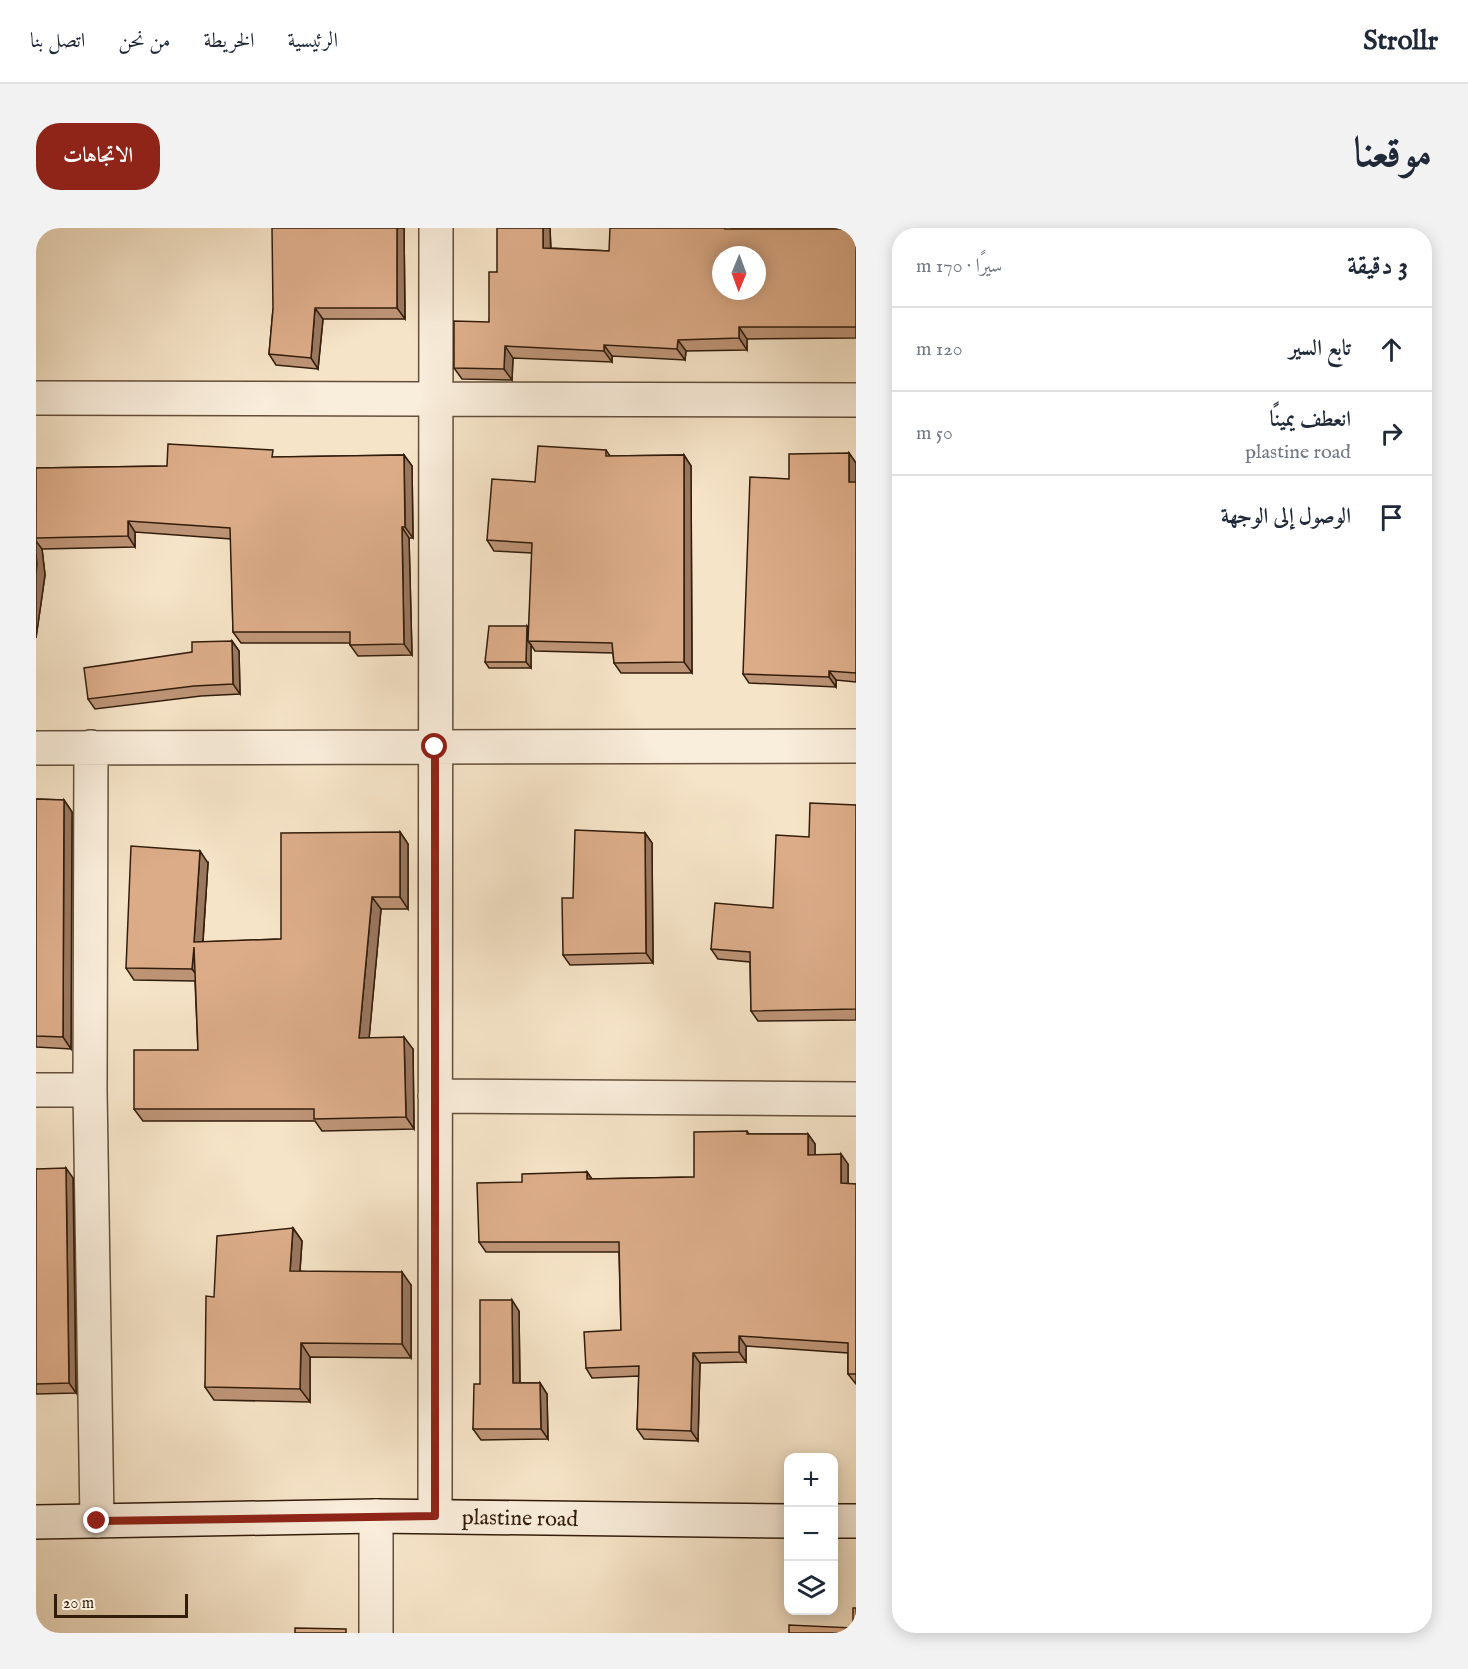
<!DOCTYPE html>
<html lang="ar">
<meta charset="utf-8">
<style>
:root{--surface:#fff;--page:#f2f2f3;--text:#1f2937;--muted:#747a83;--line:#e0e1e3;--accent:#8f2418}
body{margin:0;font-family:"IM FELL English",Amiri,serif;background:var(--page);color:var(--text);direction:rtl}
.controls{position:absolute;right:18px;bottom:18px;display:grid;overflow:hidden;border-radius:12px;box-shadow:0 3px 15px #0003}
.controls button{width:54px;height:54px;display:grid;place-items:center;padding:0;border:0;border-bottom:2px solid var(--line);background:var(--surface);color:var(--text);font:30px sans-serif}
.compass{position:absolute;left:676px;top:18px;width:54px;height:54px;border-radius:50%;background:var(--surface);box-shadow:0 3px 15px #0003;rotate:181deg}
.scale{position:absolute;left:18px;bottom:15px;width:134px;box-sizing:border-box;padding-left:6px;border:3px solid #321d0b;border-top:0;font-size:16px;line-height:21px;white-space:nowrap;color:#321d0b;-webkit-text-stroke:4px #f9eddb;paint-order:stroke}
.stop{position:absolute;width:18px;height:18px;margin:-14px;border:4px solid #8f2418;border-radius:50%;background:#fff}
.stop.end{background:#8f2418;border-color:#fff;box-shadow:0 2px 6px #0008}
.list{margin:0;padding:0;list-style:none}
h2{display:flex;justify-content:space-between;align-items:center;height:78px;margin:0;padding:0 24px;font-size:26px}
h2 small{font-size:20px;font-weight:400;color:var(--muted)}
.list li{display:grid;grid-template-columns:39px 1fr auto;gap:18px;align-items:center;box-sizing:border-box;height:84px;padding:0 24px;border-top:2px solid var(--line)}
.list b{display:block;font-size:22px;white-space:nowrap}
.list p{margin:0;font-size:20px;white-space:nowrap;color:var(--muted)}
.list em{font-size:20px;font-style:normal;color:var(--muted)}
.icon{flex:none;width:33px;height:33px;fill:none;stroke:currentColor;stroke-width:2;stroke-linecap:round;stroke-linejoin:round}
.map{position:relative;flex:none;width:820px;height:1405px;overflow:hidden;direction:ltr;border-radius:24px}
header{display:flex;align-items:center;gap:36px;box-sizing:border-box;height:84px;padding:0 30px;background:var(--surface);border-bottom:2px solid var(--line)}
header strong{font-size:28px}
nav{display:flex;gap:33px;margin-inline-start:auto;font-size:21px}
.intro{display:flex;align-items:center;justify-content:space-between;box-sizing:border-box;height:144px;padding:0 36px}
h1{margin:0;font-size:42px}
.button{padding:15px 27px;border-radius:24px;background:var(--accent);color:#fff;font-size:21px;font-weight:700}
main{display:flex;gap:36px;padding:0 36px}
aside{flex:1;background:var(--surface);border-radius:24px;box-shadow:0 3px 15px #0003}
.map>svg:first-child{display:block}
</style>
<header>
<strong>Strollr</strong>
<nav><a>الرئيسية</a><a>الخريطة</a><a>من نحن</a><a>اتصل بنا</a></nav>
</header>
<div class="intro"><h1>موقعنا</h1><a class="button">الاتجاهات</a></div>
<main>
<aside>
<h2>3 دقيقة<small>سيرًا · 170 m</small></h2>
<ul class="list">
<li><svg class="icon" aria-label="ahead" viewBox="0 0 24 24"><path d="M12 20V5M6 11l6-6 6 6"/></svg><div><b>تابع السير</b></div><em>120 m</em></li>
<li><svg class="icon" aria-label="right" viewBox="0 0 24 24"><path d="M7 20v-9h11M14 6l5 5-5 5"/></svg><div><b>انعطف يمينًا</b><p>plastine road</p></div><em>50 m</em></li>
<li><svg class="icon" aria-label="arrive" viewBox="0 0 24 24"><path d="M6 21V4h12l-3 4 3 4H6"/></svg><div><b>الوصول إلى الوجهة</b></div></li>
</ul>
</aside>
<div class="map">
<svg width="820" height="1405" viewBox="0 0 820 1405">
<rect width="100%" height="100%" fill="#f6e4c8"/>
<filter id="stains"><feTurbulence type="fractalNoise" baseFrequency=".00333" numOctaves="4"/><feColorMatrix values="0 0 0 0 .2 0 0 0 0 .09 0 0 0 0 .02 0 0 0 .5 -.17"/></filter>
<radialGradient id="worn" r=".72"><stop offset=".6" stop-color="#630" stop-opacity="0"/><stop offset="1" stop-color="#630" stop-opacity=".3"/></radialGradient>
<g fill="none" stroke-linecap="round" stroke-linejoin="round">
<g stroke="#634f3a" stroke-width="36">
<path id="street" d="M0 170 820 172
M55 519 54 862 61 1293
M0 520 820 518
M0 862H54
M399 868 820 871
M340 1288V1405
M399 1288 400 0"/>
</g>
<g stroke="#321d0b" stroke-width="36">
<path id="secondary" d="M798 1293H820
M0 1294 340 1288 752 1293"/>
</g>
<use href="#street" stroke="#f9eddb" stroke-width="33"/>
<use href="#secondary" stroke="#f9eddb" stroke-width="33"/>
</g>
<path fill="#bd9476" stroke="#321d0b" stroke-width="1.5" d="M368 0 369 91H287L282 141 240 137 233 126 237 81Z
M514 0 515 20 573 23 697 1H820V110L711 111V122L650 123 649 132 576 128V134L477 130 476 152 426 151 418 140 453 94 461 44Z
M570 222 574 228 648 227 655 238 656 445H585L578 435 577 425 499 423 495 417V440H453L449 434 493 400 496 325 458 323 451 312 499 254Z
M813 225 820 235V454L800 452V459L713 455 707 446 753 251Z
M368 227 376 238 377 310H373L376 427 322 428 314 417V415H205L197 404 195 311 99 304V319L6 321 9 347 0 410V240L131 238 241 229Z
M196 413 203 423 204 466 165 468 59 481 52 471 156 424Z
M0 571 28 572 36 584 35 821 0 819Z
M820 577V792L722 793 715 783 714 734 682 731 675 721 737 680 773 609Z
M364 604 372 616V681H345L333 810 377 821 378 901 286 903 279 893H107L98 881 162 822 159 753 98 752 90 740 172 635 167 714 245 711Z
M609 605 616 615 617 735 534 737 527 727Z
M711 903 713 906H772L779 916V927L812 936V956H820V1156L812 1146V1125L710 1118V1134L664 1135 662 1213 608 1211 601 1201 603 1148 556 1150 550 1140 585 1102 583 1024H450L443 1014 486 954 551 944 556 951 658 949Z
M0 941 37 950 40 1165 0 1166Z
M257 1000 266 1013 264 1043 375 1057V1130L274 1129V1174L178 1172 169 1159 178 1069Z
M483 1083 484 1155H504L511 1166 512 1211 445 1212 437 1201 444 1156Z"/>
<path fill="#9a7860" stroke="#321d0b" stroke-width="1.5" d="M361 0H368L369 91 361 80Z
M507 0H514L515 31 507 20Z
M279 80 287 91 282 141 275 130Z
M703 99 711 111V122L703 110Z
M642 112 650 123 649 132 641 121Z
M568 117 576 128V134L568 123Z
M469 118 477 130 476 152 468 141Z
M813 225 820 235V263L813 254Z
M368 227 376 238 377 310 369 299Z
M648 227 655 238 656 445 648 434Z
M92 293 99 304V319L92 308Z
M366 299 373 310 376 427 368 416Z
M0 313 6 321 9 347 0 410Z
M491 398 495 404 492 413 495 417V440L490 434Z
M196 413 203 423 204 466 197 456Z
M793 443 800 452V459L793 449Z
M28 572 36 584 35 821 27 809Z
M364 604 372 616V681L364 669Z
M609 605 616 615 617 735 610 725Z
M164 623 172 635 166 726 158 714Z
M336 669 345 681 332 822 323 810Z
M158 719 165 753 156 741Z
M368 809 377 821 378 901 370 889Z
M772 906 779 916V937L772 927Z
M805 926 812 936V965L805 955Z
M30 940 37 950 40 1165 33 1155Z
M551 944 558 954 551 951Z
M257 1000 266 1013 263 1056 254 1043Z
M366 1044 375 1057V1130L366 1116Z
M476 1072 483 1083 484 1166 477 1155Z
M703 1108 710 1118V1134L703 1124Z
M265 1115 274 1129V1174L264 1161Z
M657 1125 664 1135 662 1213 655 1203Z
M504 1155 511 1166 512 1211 505 1201Z"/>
<path fill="#dcac89" stroke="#321d0b" stroke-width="1.5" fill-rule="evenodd" d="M236 0H361V80H279L275 130 233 126 237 81Z
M461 0H507V20L573 23 574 0H689V1H820V99H703V110L642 112 641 121 568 117V123L469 118 468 141 418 140V93L453 94V44H461ZM685 27H721V63H685Z
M132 216 237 222 236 229 368 227 369 299H366L368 416 314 417V404H197L194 300 92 293V308L0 310V240L131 238Z
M502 218 570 222V228L648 227V434L578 435 576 415 492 413 496 315 451 312 456 251 499 254Z
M813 225V254H820V445L793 443V449L707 446 714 249 753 251V226Z
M0 326 1 336 0 346Z
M453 398H491L490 434H449Z
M196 413 197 456 158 458 52 471 48 440 156 424V414Z
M0 571 28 572 27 809 0 808Z
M774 575 820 577V781L715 783 714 724 675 721 679 675 737 680 740 607 773 609Z
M539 602 609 605 610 725 527 727 526 670H537Z
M364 604V669H336L323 810 368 809 370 889 278 891V881H98V822H162L158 719 156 741 90 740 95 618 164 623 158 714 245 711V605Z
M711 903V906H772V927L805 926V955L820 956V1146H812V1115L703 1108V1124L657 1125 655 1203 601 1201 603 1138 550 1140 548 1104 585 1102 583 1014H443L441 955 486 954V946L551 944V951L658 949V904Z
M30 940 33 1155 0 1156V941Z
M257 1000 254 1043 366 1044V1116L265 1115 264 1161 169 1159 170 1068 178 1069 181 1008Z
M444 1072H476L477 1155H504L505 1201H437L438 1156H444Z
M817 1380H820V1405H753V1397L817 1400Z
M259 1400 310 1401V1405H259Z"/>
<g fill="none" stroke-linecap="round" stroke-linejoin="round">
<path stroke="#8f2418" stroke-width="8" d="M61 1293 399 1288V519"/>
</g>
<g text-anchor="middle" stroke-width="4.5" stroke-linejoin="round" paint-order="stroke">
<g font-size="22" fill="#321d0b" stroke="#f9eddb">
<text transform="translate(484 1289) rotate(1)" y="8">plastine road</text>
</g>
</g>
<rect width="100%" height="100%" filter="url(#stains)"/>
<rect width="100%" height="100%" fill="url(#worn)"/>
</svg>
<div class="controls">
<button>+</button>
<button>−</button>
<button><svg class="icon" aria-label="layers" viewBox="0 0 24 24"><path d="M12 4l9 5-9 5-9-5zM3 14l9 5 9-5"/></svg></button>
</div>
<svg class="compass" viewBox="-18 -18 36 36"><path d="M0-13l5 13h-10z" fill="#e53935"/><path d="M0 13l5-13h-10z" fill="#747a83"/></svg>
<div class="scale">20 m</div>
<div class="stop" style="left:399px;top:519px"></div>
<div class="stop end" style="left:61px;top:1293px"></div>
</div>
</main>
